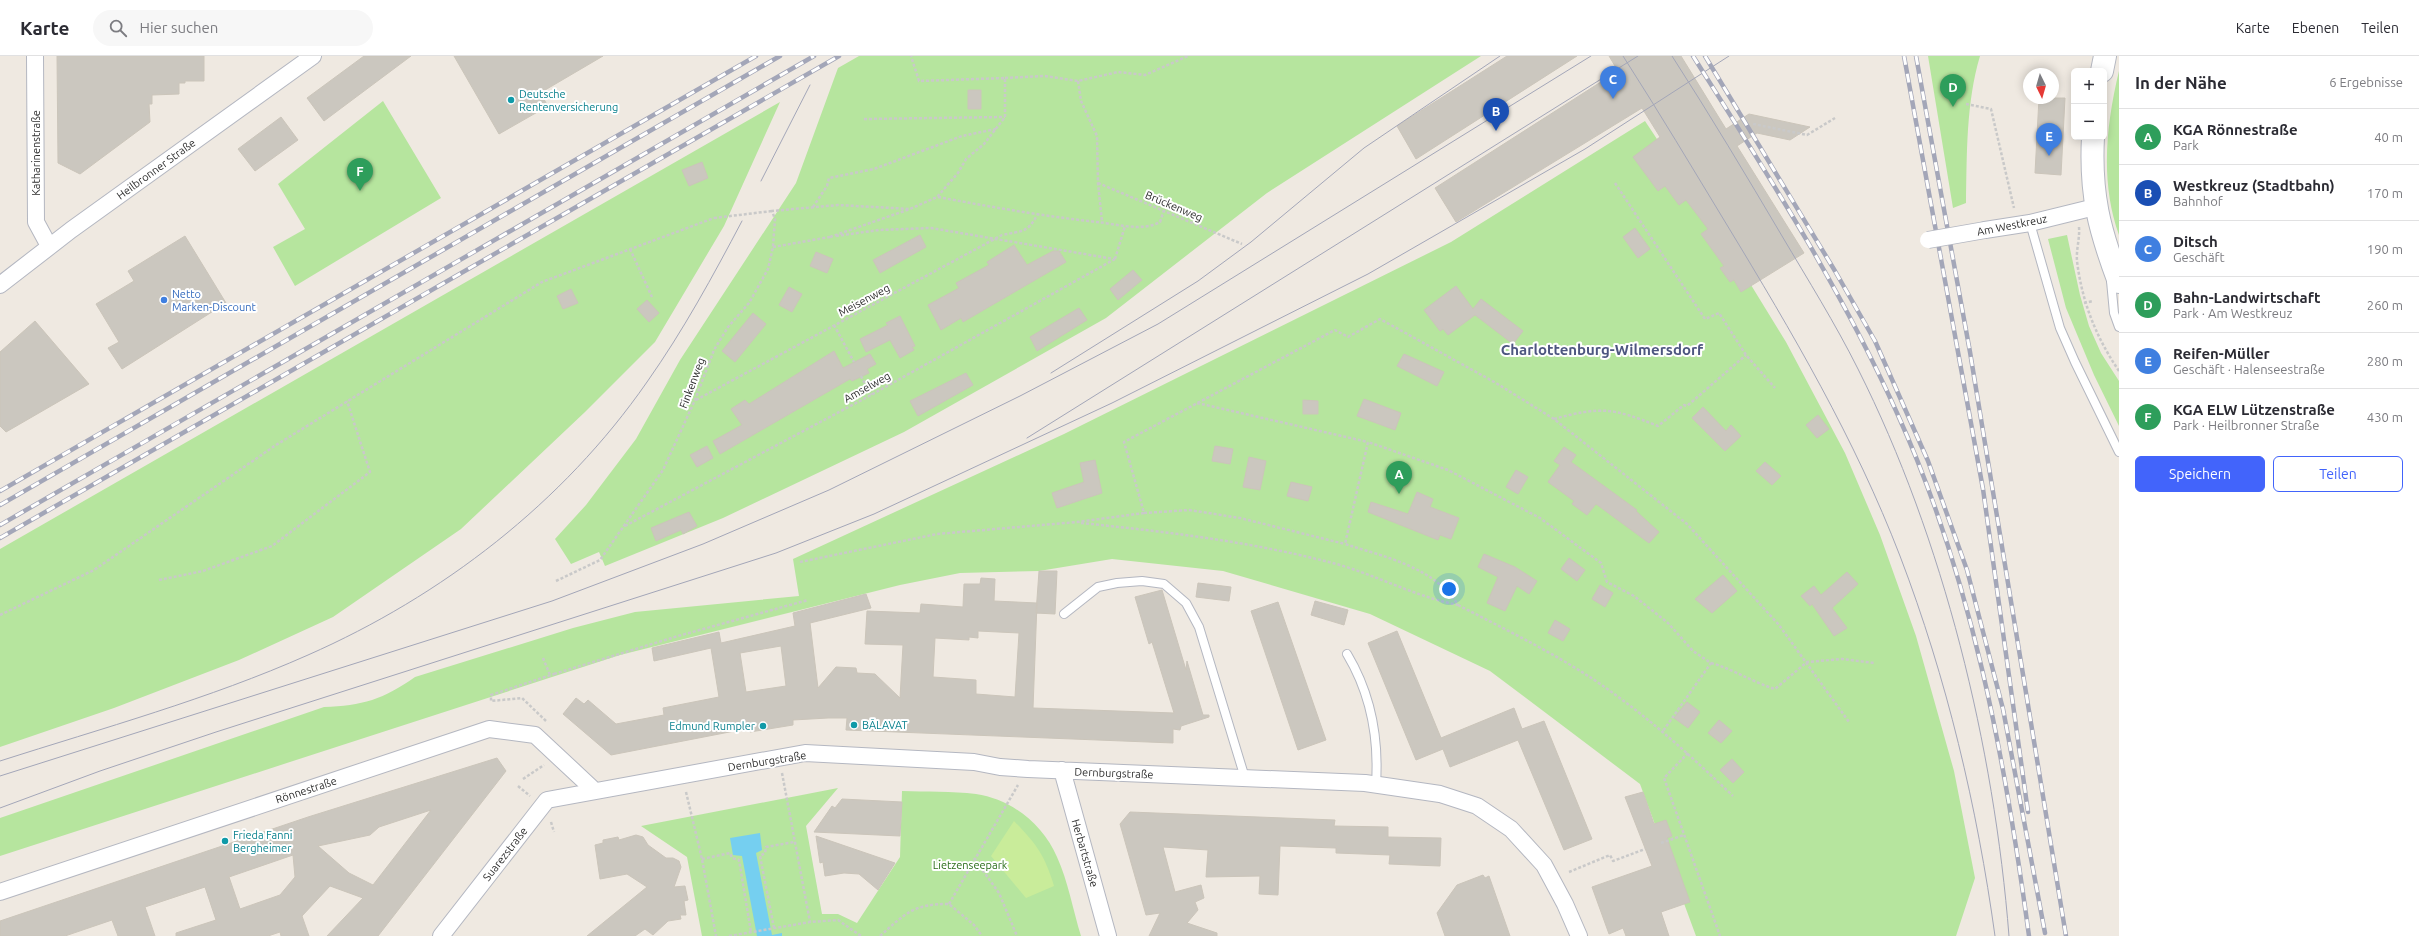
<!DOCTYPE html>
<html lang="de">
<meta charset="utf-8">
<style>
:root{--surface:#fff;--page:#f7f7f7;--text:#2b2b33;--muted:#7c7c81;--line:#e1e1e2;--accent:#4264fb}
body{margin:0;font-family:Ubuntu,sans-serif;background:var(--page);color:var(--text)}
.controls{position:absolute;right:12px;top:12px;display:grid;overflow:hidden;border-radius:6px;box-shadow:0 2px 10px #0003}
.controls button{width:36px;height:36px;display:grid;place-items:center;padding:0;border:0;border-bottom:1px solid var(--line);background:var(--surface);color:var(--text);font:20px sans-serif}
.compass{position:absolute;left:2023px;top:12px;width:36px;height:36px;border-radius:50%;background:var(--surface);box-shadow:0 2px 10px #0003;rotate:175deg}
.you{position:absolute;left:1449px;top:533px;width:14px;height:14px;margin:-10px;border:3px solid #fff;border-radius:50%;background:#1a73e8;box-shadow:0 0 0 6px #1a73e833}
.badge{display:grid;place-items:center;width:26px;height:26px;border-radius:50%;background:var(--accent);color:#fff;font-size:13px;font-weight:700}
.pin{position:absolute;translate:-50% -33px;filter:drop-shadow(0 1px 2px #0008)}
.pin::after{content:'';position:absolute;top:21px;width:14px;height:12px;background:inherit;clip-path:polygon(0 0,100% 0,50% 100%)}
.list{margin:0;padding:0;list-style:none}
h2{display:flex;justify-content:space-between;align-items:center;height:52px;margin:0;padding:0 16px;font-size:17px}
h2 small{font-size:13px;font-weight:400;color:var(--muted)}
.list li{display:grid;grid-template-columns:26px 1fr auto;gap:12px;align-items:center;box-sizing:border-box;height:56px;padding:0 16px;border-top:1px solid var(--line)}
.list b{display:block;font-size:15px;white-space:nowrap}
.list p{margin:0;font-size:13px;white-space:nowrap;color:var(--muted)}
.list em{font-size:13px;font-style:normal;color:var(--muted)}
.actions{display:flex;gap:8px;padding:12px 16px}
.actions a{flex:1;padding:9px 0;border:1px solid var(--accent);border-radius:6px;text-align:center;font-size:14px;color:var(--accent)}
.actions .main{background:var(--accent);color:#fff}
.icon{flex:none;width:22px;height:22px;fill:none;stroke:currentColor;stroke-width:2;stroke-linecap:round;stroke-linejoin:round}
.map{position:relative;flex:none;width:2119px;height:880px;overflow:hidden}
header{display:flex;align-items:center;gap:24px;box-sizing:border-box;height:56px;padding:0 20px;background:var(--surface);border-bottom:1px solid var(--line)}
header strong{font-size:19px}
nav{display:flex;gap:22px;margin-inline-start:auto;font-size:14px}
.search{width:280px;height:36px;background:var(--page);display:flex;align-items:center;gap:10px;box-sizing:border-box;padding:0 14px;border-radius:22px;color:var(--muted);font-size:15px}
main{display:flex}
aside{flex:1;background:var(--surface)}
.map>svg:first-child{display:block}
</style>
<header>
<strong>Karte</strong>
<div class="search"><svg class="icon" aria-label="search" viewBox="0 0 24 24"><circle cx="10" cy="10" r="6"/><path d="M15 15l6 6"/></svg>Hier suchen</div>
<nav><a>Karte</a><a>Ebenen</a><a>Teilen</a></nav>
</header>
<main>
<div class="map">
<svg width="2119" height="880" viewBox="0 0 2119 880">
<rect width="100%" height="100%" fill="#efe9e1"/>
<path fill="#b6e59e" d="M859 0H1481L1267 137 1106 262 904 376 723 462 605 510 599 496 571 508 555 483 586 449 636 383 680 304 796 127 838 12Z
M1928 0H1980C1966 47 1967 98 1966 147L1953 152Z
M2119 15V179C2100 126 2106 69 2119 15Z
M383 45 441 142 295 230 273 191 305 173 278 128Z
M780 46 724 170 655 286 585 356 461 473 333 561 239 604 114 652 0 691V493Z
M1645 65 1716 172 1786 286 1845 397 1880 479 1916 580 1954 715 1975 822 1956 880H1696L1640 728 1490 615 1370 558 1223 515 1112 503 1039 515 960 517 900 529 620 599 0 800V762L324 651C362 650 384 643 415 621L573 572 635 556 799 540 793 503 1064 378 1451 186Z
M2067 179 2080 239 2089 270 2101 297 2119 325V370L2094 319 2066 252 2048 183Z
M838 732 806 770 822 858H838L857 867 900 801 902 735C926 736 952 735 976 738 1011 743 1043 768 1057 801 1068 825 1073 854 1081 880H702L687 801 641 770Z"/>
<path fill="#c9ec9a" d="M1014 765C1037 789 1044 798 1054 830L1026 842 991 800Z"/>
<path fill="#75cff0" d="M760 777 762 794 756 797 772 879 782 877V880H757L742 800 733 799 730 782Z"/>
<path fill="#cbc7bf" stroke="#cbc5ba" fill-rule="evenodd" d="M57 0H204V25H185V27H179V38L152 39V48H149L150 66 80 118 58 107Z
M364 0H411L324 65 307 42Z
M454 0H603L540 37 548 50 499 78Z
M1507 0H1577L1416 103 1397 70Z
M1609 0H1681L1726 73 1749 58 1810 71 1790 84 1757 77 1737 90 1804 197 1741 236 1734 224 1730 226 1720 212 1724 210 1701 178 1708 173 1686 144 1679 149 1665 130 1658 135 1633 101 1660 81 1642 52 1456 166 1435 132 1618 15Z
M968 34H981V53H968Z
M2039 42H2065L2061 119 2035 117Z
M281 61 298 84 255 115 238 93Z
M702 106 708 122 689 130 682 114Z
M1635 172 1650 193 1638 202 1623 181Z
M920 179 926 191 880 217 873 204Z
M185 180 226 247 122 313 108 292 119 286 96 248 134 225 128 215Z
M1014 189 1027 209 1053 195H1059L1066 206 963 266 961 262 941 274 928 249 959 232 956 227 989 209 987 206Z
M816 196 833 203 827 217 810 210Z
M1133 214 1142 224 1118 244 1110 233Z
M1456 230 1473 253 1481 243 1523 275 1513 288 1475 259 1448 279 1443 273 1440 275 1424 254Z
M789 231 802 238 792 256 779 249Z
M571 233 578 247 563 253 557 240Z
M647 244 659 257 649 266 637 253Z
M1079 252 1087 264 1037 295 1030 281Z
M753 257 766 268 735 306 722 295Z
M900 260 915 290 912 291 914 294 900 302 890 284 866 296 860 283 888 269 886 267Z
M35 265 89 328 6 376 0 370V296Z
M834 295 843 312 870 298 876 308 867 313 869 317 852 325 850 323 720 398 713 385 742 369 731 353 745 344 749 348Z
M1404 298 1444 316 1437 330 1397 310Z
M966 317 973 329 918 360 910 345Z
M1364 343 1401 357 1395 374 1357 360Z
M1303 344 1318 345V358H1303Z
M1703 351 1726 375 1731 369 1741 380 1725 395 1692 362Z
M1818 359 1829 373 1817 382 1806 369Z
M707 390 713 402 697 411 690 399Z
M1215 390 1233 393 1230 408 1212 405Z
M1564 391 1576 399 1571 406 1637 454 1636 455 1659 476 1649 487 1596 448 1587 459 1572 448 1574 445 1548 426 1560 409 1554 405Z
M1249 401 1266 405 1260 434 1243 431Z
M1095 404 1102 437 1057 452 1052 437 1084 426 1080 407Z
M1765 406 1781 420 1772 429 1756 415Z
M1516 414 1528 421 1518 438 1506 431Z
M1291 426 1312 431 1308 445 1287 440Z
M1417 436 1433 443 1430 451 1459 462 1451 483 1440 479 1438 484 1368 456 1371 446 1408 458Z
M689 456 697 470 683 478 681 474 656 485 651 472Z
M1484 498 1515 511 1537 525 1529 538 1517 530 1505 555 1487 547 1498 521 1478 511Z
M1569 502 1585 514 1577 525 1561 513Z
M1039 515H1057L1055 558 1036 557Z
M1847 516 1858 528 1832 552 1847 572 1834 580 1812 548 1810 550 1801 540 1814 530 1821 539Z
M1723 519 1737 535 1712 557 1695 543Z
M981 522 995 523 994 545 1037 547 1033 652 1174 657 1152 586 1149 588 1135 541 1162 534 1186 614 1187 605 1203 659H1209V661L1181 670 1180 674 1173 673V687L846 674 847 662H828L793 664V669L750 676V672L611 699 563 658 576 642 584 648 588 644 616 668 664 659 663 652 719 641 711 592 654 605 652 592 719 576 721 587 795 570 793 557 866 538 871 552 810 567 818 632 836 611 856 612 857 617 875 618 900 642 903 589 865 588 867 555 920 557 921 548 963 551 964 528H980ZM978 575 1019 577 1015 641 976 638V624L933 621 935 582 969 584V581L978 582ZM781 590 786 630 746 636 740 597Z
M1198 527 1231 531 1229 545 1196 541Z
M1600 529 1613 537 1605 551 1592 543Z
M1315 545 1348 554 1344 569 1311 559Z
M1278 546 1326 684 1298 694 1251 555Z
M1555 564 1570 573 1563 585 1548 577Z
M1397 575 1441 682 1514 652 1522 673 1544 665 1592 783 1564 794 1518 684 1450 711 1443 693 1416 704 1368 587Z
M1687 646 1700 656 1688 672 1674 662Z
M1719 664 1732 675 1721 687 1708 677Z
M497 702 506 715 378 880H327L363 842 330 830 302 860 309 880H281L280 876 268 880H176V877L216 864 205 831 145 851 155 880H118L112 864 65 880H0V865L308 761ZM431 754 373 829 349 817 318 790 370 779 379 771ZM293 799 295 821 280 839 240 853 229 821Z
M1732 703 1744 716 1733 727 1720 714Z
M1643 736 1654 768 1666 764 1672 780 1667 782 1690 846 1661 856 1669 880H1626L1623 872 1609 878 1592 831 1652 810 1625 741Z
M842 743 902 746 900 780 814 776 832 750 835 752Z
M1130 756 1335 764 1334 770 1388 771V781L1441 782 1440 810 1389 808 1390 799 1336 797V792L1280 790 1278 839 1259 838 1260 820 1206 821 1208 794 1163 791 1175 836 1201 829 1204 842 1195 846 1198 854 1187 867 1217 877V880H1149L1160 857 1146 859 1120 768Z
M636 779 643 781 648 789 666 802H673L679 805 681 811 674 831 685 830 688 844 684 845 686 859H680L681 863 668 865 653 879 645 873 635 880H587L647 831 627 818 600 823 595 789 603 787V784L618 781 619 784Z
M816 780 895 807 878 834 859 818 844 817 825 820 823 806 820 807Z
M1483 819 1485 822 1489 820 1510 880H1445L1437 857 1457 829Z"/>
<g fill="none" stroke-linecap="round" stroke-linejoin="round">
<g stroke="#b4b7c1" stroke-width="10">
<path id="service" d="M2030 167 2060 272 2075 306 2119 396
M2111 225 2114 257 2119 271
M1064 558 1098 531 1117 527 1142 525 1164 528 1186 547 1199 571 1245 722
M1347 598C1371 638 1379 682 1376 728"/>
</g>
<g stroke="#b4b7c1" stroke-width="18">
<path id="minor" d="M35 0 36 166 49 190
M1985 174 2030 167 2095 151
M0 229 71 174 313 0
M1062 714 1108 880
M0 836 489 673 535 679 595 735
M441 880 547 744 805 697 974 706 1000 711 1028 713 1365 727 1440 738 1477 750 1511 773 1544 809 1565 848 1579 880"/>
</g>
<g stroke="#b4b7c1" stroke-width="24">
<path id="secondary" d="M2102 15 2105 0
M2093 81C2090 138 2099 173 2119 226"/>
</g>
<path stroke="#c9c9c9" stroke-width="2.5" stroke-dasharray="3 2" stroke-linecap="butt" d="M1005 22 1045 20 1078 25 1118 16 1145 19 1188 0
M1078 25 1081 45 1097 80 1098 127 1102 166
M1966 48 1991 53 2014 152
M864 63 1005 61
M1753 68 1807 79 1835 62
M1098 127 1242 188
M1615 127 1705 263 1719 257 1746 299 1775 332
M938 141C991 151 1043 160 1097 166 1117 168 1142 176 1160 166L1164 154
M813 151 827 130 829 122 874 113 962 80 996 73
M2079 171C2080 182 2076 194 2077 205 2082 246 2096 281 2119 315
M836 180 879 174 931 172 1114 203
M830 181 910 153 937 141 958 117 966 103 984 88 1005 61V22L919 25 911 0
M773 191 830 181
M630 193 652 241
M1115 203 1125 170
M2084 247 2093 245
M834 269 854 306
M861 320 871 339
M696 344 1002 179C1021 175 1028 177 1037 159
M1197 347 1368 386
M1554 363C1601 350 1613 352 1658 370L1684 349 1687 350 1746 299
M1144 457 1189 454 1240 462 1345 488
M1081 467C1169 476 1255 486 1340 509 1380 521 1417 541 1458 549 1434 511 1385 501 1345 488L1368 386 1448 414 1540 462 1601 507 1607 526 1634 540 1668 567 1693 595 1711 607 1663 675
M625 470 871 339 1115 203
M800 506 937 478 1077 466 1144 457 1124 386 1335 274 1348 281 1380 263 1496 327 1554 363 1687 468 1779 569 1849 666
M159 524 203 515 272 490 370 416 347 345
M556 525 600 504 663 414 695 344 714 294 728 271 749 247 768 213 773 191 775 163 772 155 838 149 910 153
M1458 549C1510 576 1565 602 1613 637 1656 668 1694 703 1733 740
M0 559 94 514 276 389 542 226 714 162
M543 602 550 619
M1711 607C1733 613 1752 626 1775 633L1807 606 1842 603 1874 607
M554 618 678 580 808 544
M546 665 522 642 491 645V639L554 618 553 616
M1688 697 1664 722 1720 880
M782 717 810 866
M523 723 544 709
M518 730 530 740
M686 736 702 803 716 880
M551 766 554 776
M1661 787 1684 779
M974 802 999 837 1017 880
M702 803 730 797 732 802 739 804 751 876
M1569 816 1610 799 1613 805 1645 793
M949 848 1018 729
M774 872 760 800 765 797 766 791 794 786
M729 880 810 866 838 864 861 880
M880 880C906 857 913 848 949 848L974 869 982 880"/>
<use href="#service" stroke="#fff" stroke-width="8"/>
<use href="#minor" stroke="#fff" stroke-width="16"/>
<use href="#secondary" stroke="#fff" stroke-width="22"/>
<path stroke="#a3a6b8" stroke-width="1" d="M1623 0C1659 56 1693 113 1727 169 1792 276 1855 383 1900 500 1947 623 1977 750 1995 880
M1672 0C1710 59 1746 119 1782 180 1808 224 1835 267 1858 313 1944 484 1994 690 2009 880
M761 125 810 29
M1051 317 1198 225 1251 186 1364 92 1500 0
M1027 382 1638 0
M0 705C103 672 209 643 308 599 442 540 563 447 647 326 683 275 713 220 742 165
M0 720 552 545 703 488 829 434 1020 340 1158 268 1591 0
M0 752 100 715 216 676 776 497 874 458 1112 347 1368 218 1585 93 1729 0"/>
<g stroke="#a3a6b8" stroke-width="4.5">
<path id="rail" d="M1693 0C1766 116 1841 232 1897 357 1972 522 2005 702 2029 880
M1705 0 1835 215 1875 285 1928 405 1967 514 2003 653 2045 877
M1904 0 1983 433 2028 756
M1916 0 1970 296 2066 880
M0 435 756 0
M0 449 780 0
M0 469 814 0
M0 482 839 0"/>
</g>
<use href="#rail" stroke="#fff" stroke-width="3" stroke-dasharray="9" stroke-linecap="butt"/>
<g stroke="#b4b7c1" stroke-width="18" stroke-linecap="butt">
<path id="minor-bridge" d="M1928 184 1985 174"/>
</g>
<path stroke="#c9c9c9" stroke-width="2.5" stroke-dasharray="3 2" stroke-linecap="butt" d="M714 162 772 155"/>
<use href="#minor-bridge" stroke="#fff" stroke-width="16"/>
</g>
<g fill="#0f9aa8" stroke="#fff" stroke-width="1.5">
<circle cx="511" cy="44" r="4"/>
<circle cx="854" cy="669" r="4"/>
<circle cx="763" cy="670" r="4"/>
<circle cx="225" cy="785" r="4"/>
</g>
<circle fill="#3f7fe0" stroke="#fff" stroke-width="1.5" cx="164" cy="244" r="4"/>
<g text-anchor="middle" stroke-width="4" stroke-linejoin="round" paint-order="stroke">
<g font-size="11" fill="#0d838f" stroke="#fff" text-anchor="start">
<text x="519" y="42">Deutsche<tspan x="519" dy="13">Rentenversicherung</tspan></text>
<text x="862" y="673">BĀLAVAT</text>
<text x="755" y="674" text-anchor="end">Edmund Rumpler</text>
<text x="233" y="783">Frieda Fanni<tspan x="233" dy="13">Bergheimer</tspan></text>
</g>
<g font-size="11" fill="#2e2e2e" stroke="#fff">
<text transform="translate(36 97) rotate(-90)" y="4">Katharinenstraße</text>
<text transform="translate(156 113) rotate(-36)" y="4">Heilbronner Straße</text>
<text transform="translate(1174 150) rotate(23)" y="4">Brückenweg</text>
<text transform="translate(2012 169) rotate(-11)" y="4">Am Westkreuz</text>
<text transform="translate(864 244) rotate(-28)" y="4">Meisenweg</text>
<text transform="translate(692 327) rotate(-69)" y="4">Finkenweg</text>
<text transform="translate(867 331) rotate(-29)" y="4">Amselweg</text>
<text transform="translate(767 705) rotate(-9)" y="4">Dernburgstraße</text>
<text transform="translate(1114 717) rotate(2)" y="4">Dernburgstraße</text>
<text transform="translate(306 734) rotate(-18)" y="4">Rönnestraße</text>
<text transform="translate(1085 797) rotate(74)" y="4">Herbartstraße</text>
<text transform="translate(505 798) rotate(-52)" y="4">Suarezstraße</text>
</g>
<g font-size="11" fill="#366cbe" stroke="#fff" text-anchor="start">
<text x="172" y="242">Netto<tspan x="172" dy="13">Marken-Discount</tspan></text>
</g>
<g font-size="11" fill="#2c6e1b" stroke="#fff">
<text x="970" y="813">Lietzenseepark</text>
</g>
<g font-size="15" font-weight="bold" fill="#4d5680" stroke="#fff">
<text x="1602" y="299">Charlottenburg-Wilmersdorf</text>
</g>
</g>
</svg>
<div class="controls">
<button>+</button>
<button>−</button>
</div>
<svg class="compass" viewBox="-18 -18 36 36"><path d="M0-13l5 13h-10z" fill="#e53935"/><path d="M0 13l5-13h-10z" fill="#7c7c81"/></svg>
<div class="you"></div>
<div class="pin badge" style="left:1399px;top:438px;background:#2e9e5b">A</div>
<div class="pin badge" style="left:1496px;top:75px;background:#1a4fb4">B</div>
<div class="pin badge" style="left:1613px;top:43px;background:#3f7fe0">C</div>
<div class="pin badge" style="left:1953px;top:51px;background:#2e9e5b">D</div>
<div class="pin badge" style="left:2049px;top:100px;background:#3f7fe0">E</div>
<div class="pin badge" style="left:360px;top:135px;background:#2e9e5b">F</div>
</div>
<aside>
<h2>In der Nähe<small>6 Ergebnisse</small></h2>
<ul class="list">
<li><span class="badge" style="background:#2e9e5b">A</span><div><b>KGA Rönnestraße</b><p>Park</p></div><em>40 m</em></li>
<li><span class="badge" style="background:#1a4fb4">B</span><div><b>Westkreuz (Stadtbahn)</b><p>Bahnhof</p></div><em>170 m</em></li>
<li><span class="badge" style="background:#3f7fe0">C</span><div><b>Ditsch</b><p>Geschäft</p></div><em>190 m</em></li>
<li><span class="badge" style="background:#2e9e5b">D</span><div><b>Bahn-Landwirtschaft</b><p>Park · Am Westkreuz</p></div><em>260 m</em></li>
<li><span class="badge" style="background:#3f7fe0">E</span><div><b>Reifen-Müller</b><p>Geschäft · Halenseestraße</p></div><em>280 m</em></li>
<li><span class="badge" style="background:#2e9e5b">F</span><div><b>KGA ELW Lützenstraße</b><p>Park · Heilbronner Straße</p></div><em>430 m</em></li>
</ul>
<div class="actions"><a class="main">Speichern</a><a>Teilen</a></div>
</aside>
</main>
